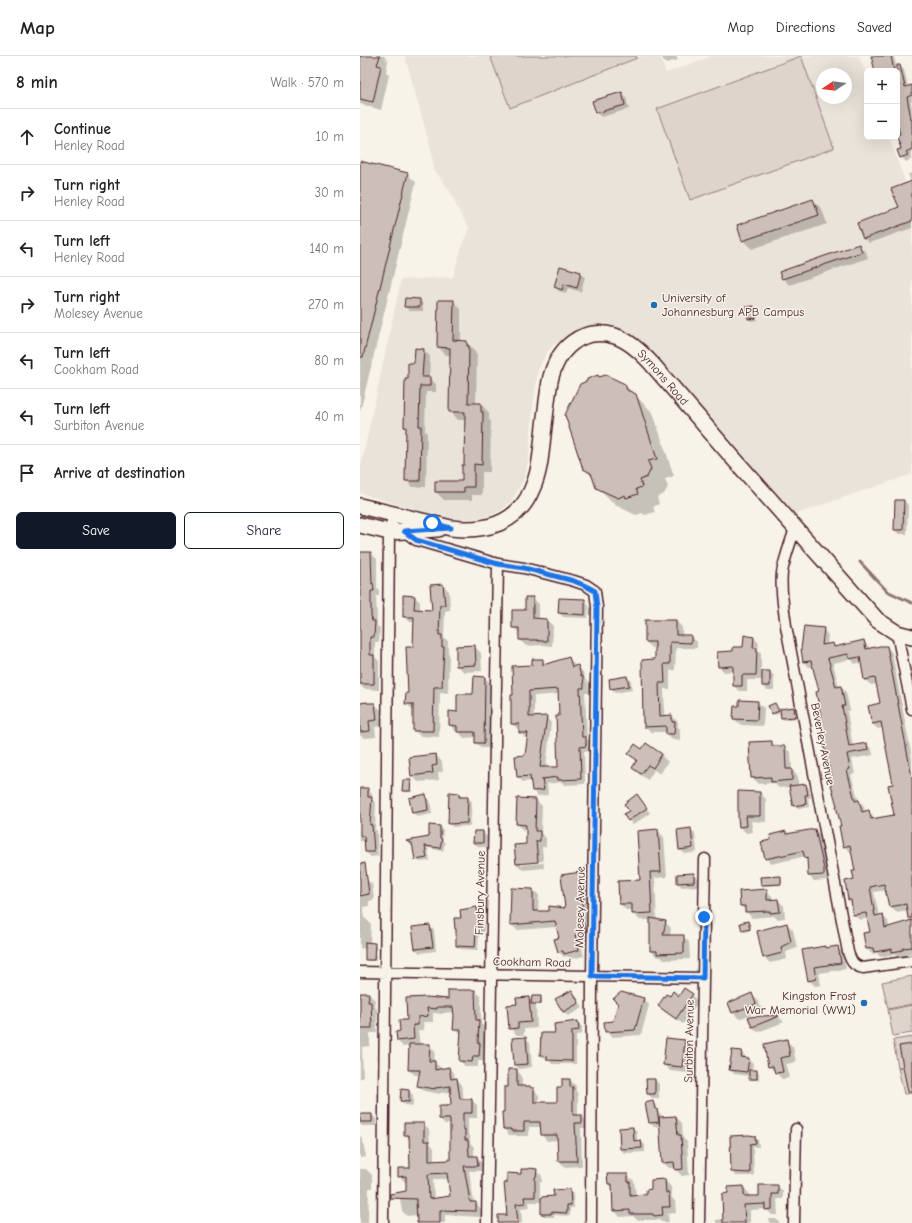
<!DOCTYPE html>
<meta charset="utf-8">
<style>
:root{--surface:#fff;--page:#f6f6f6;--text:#202124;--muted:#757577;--line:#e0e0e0;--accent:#111827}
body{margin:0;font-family:"Comic Neue",sans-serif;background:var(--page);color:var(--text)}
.controls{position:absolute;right:12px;top:12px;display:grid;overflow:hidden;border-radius:6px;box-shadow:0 4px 16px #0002}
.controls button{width:36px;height:36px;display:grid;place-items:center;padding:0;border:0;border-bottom:1px solid var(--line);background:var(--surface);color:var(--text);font:20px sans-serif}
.compass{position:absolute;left:456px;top:12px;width:36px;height:36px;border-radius:50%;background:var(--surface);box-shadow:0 4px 16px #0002;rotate:257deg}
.stop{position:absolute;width:12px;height:12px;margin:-9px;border:3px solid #1a73e8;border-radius:50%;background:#fff}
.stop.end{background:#1a73e8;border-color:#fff;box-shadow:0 1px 4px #0008}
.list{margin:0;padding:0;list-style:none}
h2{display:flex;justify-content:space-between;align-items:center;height:52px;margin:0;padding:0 16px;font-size:17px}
h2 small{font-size:13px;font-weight:400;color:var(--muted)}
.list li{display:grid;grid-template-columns:26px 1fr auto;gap:12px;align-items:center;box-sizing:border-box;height:56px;padding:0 16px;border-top:1px solid var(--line)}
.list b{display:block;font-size:15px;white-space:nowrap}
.list p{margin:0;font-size:13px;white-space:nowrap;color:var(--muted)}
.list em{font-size:13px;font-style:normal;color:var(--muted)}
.actions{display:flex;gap:8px;padding:12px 16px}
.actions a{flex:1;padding:9px 0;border:1px solid var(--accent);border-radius:6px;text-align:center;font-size:14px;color:var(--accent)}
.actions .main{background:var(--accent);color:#fff}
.icon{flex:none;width:22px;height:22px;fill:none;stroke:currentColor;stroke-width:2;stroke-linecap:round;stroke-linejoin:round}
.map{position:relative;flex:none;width:552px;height:1167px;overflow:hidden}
header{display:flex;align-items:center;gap:24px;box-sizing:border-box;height:56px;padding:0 20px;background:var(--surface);border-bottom:1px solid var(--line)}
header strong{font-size:19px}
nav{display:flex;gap:22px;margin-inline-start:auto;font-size:14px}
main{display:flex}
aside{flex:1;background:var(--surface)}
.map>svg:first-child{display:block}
</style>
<header>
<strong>Map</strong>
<nav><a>Map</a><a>Directions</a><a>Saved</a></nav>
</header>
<main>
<aside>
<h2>8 min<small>Walk · 570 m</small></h2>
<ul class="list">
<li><svg class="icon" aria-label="ahead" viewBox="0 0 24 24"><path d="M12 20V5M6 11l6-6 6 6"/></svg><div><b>Continue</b><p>Henley Road</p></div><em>10 m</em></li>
<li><svg class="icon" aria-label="right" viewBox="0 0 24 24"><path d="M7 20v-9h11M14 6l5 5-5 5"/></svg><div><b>Turn right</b><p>Henley Road</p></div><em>30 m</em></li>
<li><svg class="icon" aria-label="left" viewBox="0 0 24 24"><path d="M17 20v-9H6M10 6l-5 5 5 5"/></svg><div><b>Turn left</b><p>Henley Road</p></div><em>140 m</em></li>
<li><svg class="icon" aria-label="right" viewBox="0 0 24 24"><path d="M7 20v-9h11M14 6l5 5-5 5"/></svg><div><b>Turn right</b><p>Molesey Avenue</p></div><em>270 m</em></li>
<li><svg class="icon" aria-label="left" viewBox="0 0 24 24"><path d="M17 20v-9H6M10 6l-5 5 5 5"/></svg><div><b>Turn left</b><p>Cookham Road</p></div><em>80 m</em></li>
<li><svg class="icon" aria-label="left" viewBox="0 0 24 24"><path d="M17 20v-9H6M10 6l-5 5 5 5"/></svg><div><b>Turn left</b><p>Surbiton Avenue</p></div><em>40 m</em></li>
<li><svg class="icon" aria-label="arrive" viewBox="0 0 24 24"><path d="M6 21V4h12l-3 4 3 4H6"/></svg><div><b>Arrive at destination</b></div></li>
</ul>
<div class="actions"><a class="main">Save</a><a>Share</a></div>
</aside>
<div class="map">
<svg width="552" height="1167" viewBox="0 0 552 1167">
<rect width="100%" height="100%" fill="#f7f3e8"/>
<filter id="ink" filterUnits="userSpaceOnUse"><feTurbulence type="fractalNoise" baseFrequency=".025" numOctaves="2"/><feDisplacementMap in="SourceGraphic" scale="8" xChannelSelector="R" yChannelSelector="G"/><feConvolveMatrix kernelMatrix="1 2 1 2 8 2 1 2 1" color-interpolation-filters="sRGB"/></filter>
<g filter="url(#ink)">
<path fill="#eae3da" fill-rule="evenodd" d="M45 0H300L306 17 352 0H499L507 21V81H529L552 145V418L433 459 273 283 219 276 193 289 184 301 178 314 173 351 169 400 164 424 150 447 139 456 125 461 109 463 88 462 55 454 0 437V414L41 224 93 221 103 187 109 172 97 151 89 133 74 114 71 94ZM462 18H486V42H462Z"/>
<path fill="#ded4cc" stroke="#947a7c" d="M130 0H276L277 2 150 52Z
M441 0 474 92 330 144 297 53Z
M552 920V948L528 953 522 926Z
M552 949V977L533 980 528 954Z
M552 981V1008L538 1011 533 984Z
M552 1009V1037L544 1038 538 1012Z"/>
<path fill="#0003" fill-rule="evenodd" d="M0 0H24L28 5 26 16 29 19 21 54 0 48Z
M302 0H316L318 4 307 7 303 4Z
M512 0H534L536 10 539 9 544 14 548 31 552 32V45L551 46 552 52V103L546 106 541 101 542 93 541 79 537 65V15H516Z
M262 38 266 42 269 53 241 61 237 57Z
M0 106 47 118 56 126 0 356Z
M552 117V172L509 187 504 183 499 167 540 152 551 126 548 118Z
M453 144 462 153 467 168 392 193 383 184Z
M499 190 506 196 508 202 429 229 423 222Z
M221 217 225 221 221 236 208 232 206 237 199 235 195 231Z
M59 244 63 248V255H50L45 251Z
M93 245 101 253V285L106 286 115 294V297L117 299 116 348H121L129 357V364L131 365 130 416H122V439H112V444H84L76 436 103 426 105 410 106 364H98L90 355 91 299H86L78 291Z
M394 251 396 253 397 264 391 265 389 263 387 252Z
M63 294 70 300 69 322 76 328V336H66L65 375 67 377 66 431H52L46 424 47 373 45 371 46 324H49L55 308Z
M239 322 265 329 293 357 314 420 305 423 308 431 304 438 297 441 299 448 293 451 295 456 285 459 282 457 276 459 255 449 237 431 234 423 224 413Z
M544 445 548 449 547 478H539L535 474Z
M0 497H11L17 503V532L19 534V540H16L17 565V570L20 572 19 586H15V601L19 605V634L4 633 0 629Z
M83 529 89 535 90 554 85 555 84 582 88 585V596L89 598 88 637 80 636 79 681 60 680 54 674V653H52L46 647 49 638 54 592 55 566H50L44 560 55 541 60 546V554L73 555 71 530Z
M173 542 179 548V563L187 564 193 570 192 590 184 589 166 590 160 584 159 577 153 571 166 554Z
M225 544 229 549 228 562 203 561 199 557Z
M316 565 322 571V580H331L337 586V592H316L315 614H310V633H304L305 660H312L318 666V671L320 673V684H313L307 678V676H291L285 670 284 667 296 604V592H292L286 586Z
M463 573 468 579 467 589 473 588 476 591 504 585 509 591V593L527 591 532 597 552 702V897L548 898V900L538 901 535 898 520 901 517 897 512 898 507 893 511 877 509 862 500 864 494 859 492 847 489 844 496 815 492 795H489L484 790 482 770 465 682 462 661 460 636 453 610 449 611 444 606ZM491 603 495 608 502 606 505 624 511 629 517 628 521 648 512 668 518 673 523 672 534 729 536 760 514 764V761L508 755 505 756 504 750 499 745 491 719 495 718 492 703 513 699 512 694 507 688 493 691 487 655H490L486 636 481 631H479L473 607ZM527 834 530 851 536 856 548 854 550 866 529 872 528 865 522 859 519 860 514 836Z
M394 582 399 587 398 594 401 598V616H410L414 620V634H407L403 630V624H387V635H379L374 630V615L364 616 359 610 374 596 383 592Z
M114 590 121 597 122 615 104 616 97 610Z
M209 602 214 608 215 611 218 610 223 616 225 623 228 626 229 637H225L227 683 231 687V695H224L225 728 204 729 202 726 187 728 188 739 178 740 173 735 172 725 163 726 158 721 156 701 166 700 168 682H165L160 676V673H158L152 668 154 640 173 610 182 604 187 608ZM200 638V661L199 712H186L191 667 186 661 174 662V640Z
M267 621 271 625 272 634 255 637 251 632Z
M125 622 130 627 129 692H122L116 687V681L104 682 98 675H95L90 669 98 657 114 639Z
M397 646 404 652 403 670 381 669 374 663Z
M15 648 21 654 23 670 15 671 16 681 4 682 0 679V649Z
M415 648 420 657 415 659 413 657Z
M434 652 435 654 436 662 424 664 422 662Z
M411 686 417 691H425L431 697 432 714 438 720V730L446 729 449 732 451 742H448L449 751 438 753 434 749 430 731 419 732 414 727 399 728 392 721Z
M282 694 301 699 308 706 300 718 294 714 288 724 279 718 273 711 277 705 270 698Z
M76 699 82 706 83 716H78L79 724 58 726 52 719Z
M50 725 52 727V736H45L43 734Z
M0 733H7L12 738V743L16 747 15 773 17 775 18 800 11 801 6 796V785H0Z
M400 737 406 743V766L391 765 393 776 386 777 380 771 379 762Z
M99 738 103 742H108L112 746 110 770 93 771 89 767Z
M65 739 70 744 72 758 57 761 53 756Z
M176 744 182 750 181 777 186 782V791H182L184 812 163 814 157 808 156 790 167 789V774H163L157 768ZM183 805V807L161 809V807Z
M281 744 290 757 273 769 265 759 270 755Z
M80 770 83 774 82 784 85 787 83 795 68 792 70 805 60 806 56 803 54 789H50L48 786 70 782Z
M330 773 335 777 337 796 325 798 320 794Z
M297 774 304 781 307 821 295 822 297 865 305 866 311 872 310 880H323L329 886 330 903 304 904 301 901H297L291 895V864H280L273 858V854H266L260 848 281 825Z
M455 774 460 779 469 819V824L454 825 449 820 448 805 446 800 411 808 406 802 412 785 425 776 428 779Z
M123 776 127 781 126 791H119L114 786Z
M220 817 226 823 229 852H227V869L230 884 220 885 224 900 210 903 207 900 204 901 198 895 200 883 197 871 157 874 151 868 173 834 179 839 178 856 206 853Z
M333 818 338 822V830L322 831 318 827Z
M420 821 422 823V829L403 830 402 828Z
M0 823H6L12 828 14 844 9 845V850L3 851 4 862H5L11 868 10 888H14L16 890V905H8L6 903V893L0 892Z
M406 834 412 840 413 844H418L424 850 425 862 417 863 414 860 392 862 381 850Z
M117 852 120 856 122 866 124 868V876H119L118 894 100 893 97 889V874L96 873 102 863Z
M388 866 390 868 391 874 384 876 383 874Z
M427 868 433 874 437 892 426 896 427 903 410 907 404 901Z
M69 870 74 874 76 895 60 897 56 893 53 872Z
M464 891 467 893 477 891 483 897 486 913 459 917 461 929 455 930 449 924 444 895Z
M115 935 121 940V968L125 971 124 1005H118V1011H106L100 1005 102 979 94 973 95 956 83 957V958L73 957V966H63L64 974 58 975 60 989H69L75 995 74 1006 81 1012V1014L89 1012 94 1018 95 1023H97L102 1029 104 1044H112L117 1049V1062H108V1078L110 1080V1087L114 1091V1101H117L122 1107 123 1115H109L114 1147H116L121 1153V1161L85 1159V1167H58V1159L47 1160 42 1155 39 1137 47 1136V1126H45L39 1120 51 1113 50 1084 45 1078 64 1068 69 1073 70 1087 74 1092V1106L91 1105V1068H85L80 1063 92 1050 91 1036 80 1037V1038L64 1035 58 1030 60 1019H55L49 1014 50 990 43 991 38 985 41 976 48 965 47 943 89 944ZM73 1123H89L91 1141 74 1144Z
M212 935 216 939 223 952 208 960 203 956Z
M261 937 284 943 289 949 281 979 251 981 246 975 254 966Z
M0 938H9L15 944 14 950 17 953V977H10V990L2 991 3 1022H0Z
M391 938 398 945 402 954 379 963 373 956Z
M332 939 338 946 323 968 305 956 299 950 310 941Z
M181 941 182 943V949H176L177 972 164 973V979H157L150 972 158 949 157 943 169 942 172 946Z
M418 960 424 966 398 976 392 971Z
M218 966 222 971V978L216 979V1008H192L188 1003H185L181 999 196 978Z
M166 982 170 986 172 1011 159 1013 155 1008Z
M426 984 433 991 436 1006 426 1008 429 1022 422 1023 409 1010Z
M325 985 331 991 328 1017 310 1015 304 1009Z
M381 996 385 1000V1002L389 1003 393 1007 392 1015H397L399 1017V1024H392L390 1022V1020L374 1018 370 1013Z
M156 1014 162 1020V1031H170L173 1033 179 1039V1047H198L203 1032V1024H210L216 1030V1035L218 1038V1060H222L227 1065V1072H221L222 1110 205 1111 199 1105 198 1084 187 1085 182 1079V1071H169V1080H157L156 1079H149L144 1073 143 1057H145L149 1032Z
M295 1024 299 1028V1042H292L288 1038Z
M49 1035 53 1039V1050L45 1049 41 1045Z
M293 1046 297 1051 298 1056 301 1058V1062L316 1061 322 1067 323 1082 327 1086 329 1119 322 1120 316 1114V1112H309L303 1106 301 1070 294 1071 290 1067 286 1048Z
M0 1059H12L16 1063V1070H2L0 1068Z
M273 1072 277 1076V1085H281L285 1089V1096L264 1097 261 1093Z
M0 1080 2 1082 6 1101 0 1102Z
M394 1081 398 1084 399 1091H393L394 1120H376L372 1116Z
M0 1113H6L12 1119V1132H9L8 1167H0Z
M170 1113 177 1114 182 1120V1126H180V1142L195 1141 209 1134 213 1138 214 1152H210V1160L194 1159V1161H185L182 1158V1146H169L170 1152 161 1153 162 1167H139L148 1159V1128Z
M267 1119 274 1125 276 1139H287L305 1124 311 1131 312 1142 315 1145 316 1157 308 1158 309 1166H301L299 1164H277L273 1160 260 1161 254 1154 253 1132 249 1128Z
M417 1130 423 1135V1143H417L418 1159H412L406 1153 390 1154V1167H356V1164L364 1163 369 1138 383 1131 389 1137V1141H400Z
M409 1163H416L420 1167H409Z"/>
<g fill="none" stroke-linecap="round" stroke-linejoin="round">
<path stroke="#8e7275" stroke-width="3" d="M500 506 527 535 552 547"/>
</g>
<path fill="#ccbfb9" stroke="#4a1f2b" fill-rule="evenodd" d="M0 0H20L17 9 21 10 13 46 0 43Z
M511 0H531L534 15H515Z
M537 9H540L545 31 552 29V39L547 41 551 63H552V93L546 96 548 99 540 102 537 94 541 93 537 81V79L540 78 537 68Z
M262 36 265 49 236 57 232 45Z
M0 105 48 117 3 301H0Z
M552 125V165L503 183 497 167 539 151 531 133Z
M453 143 459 159 382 185 377 169Z
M499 188 502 196 422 223 419 216Z
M200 210 221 216 217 232 204 228 202 234 194 231Z
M45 242 60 243V251H44Z
M78 244H94L93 284 107 285V290H109L108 347H121V356H123L122 409 114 408V431H104V436H75V425H102V409H104L105 356H89L90 292 77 291Z
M394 250 396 262 388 263 386 251Z
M55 292 64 293 62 321H70V330H60L59 370H61L60 425H45L46 371H44L45 323H48V307H54Z
M238 319 239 321 246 319 265 328 267 334 276 338 297 403 288 405 291 413 287 421 280 424 282 431 276 433 278 438 266 442 265 439 258 442 236 432 231 417 223 413 205 359 220 328 227 325V323Z
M535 444H544L543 474H534Z
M0 496H11L12 528 13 527 14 535H11V559L12 565H15L14 581H10V599H14V628H0Z
M83 528 85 549H80L79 579H82V591H84L82 631H74L73 675H53V648H45L46 637H48L46 591H53L54 561H43V539L55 540 54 553 72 554 70 529Z
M165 541H173V562L187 563V585H178V584H159V572H152V554H165Z
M199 542 225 543V559L198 557Z
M285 564H316V579H331V587L310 586V608H304L305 627H299L300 660 312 659V666H315L314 678H306V670L284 671V667H283L282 604 295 603V586H285Z
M444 570 464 572 462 589 473 587 474 591 504 584 506 593 520 590H527L552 722V862H548L546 848 529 851 524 828 510 831 515 860 523 858 525 872 552 864V891L543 892V894L532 896V893L514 896 513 892 506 893 503 877 510 876 506 857 493 859 491 844H488L485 825 494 823 492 815H495L490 789 483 791 479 770H481L476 750H477L470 725H472L462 681H464L459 660H461L456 636 459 635 451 605 443 606 441 593ZM488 598 489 603 500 601 504 624 515 622 520 647 508 650 512 668 521 666 533 728 528 729 534 759 511 763 509 754 502 756 499 744 495 745 487 714 490 713 487 698 508 694 507 687 489 690 482 650H485L481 630 476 631 468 602Z
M384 579 394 581 393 592H397L396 619H382V630H373V610L358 611 357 596 373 595V591H383Z
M115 589 116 609 96 610V590Z
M209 601 212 611 218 609 221 620H223L224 632H220L222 681H226V690L220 691 221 723 198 724V721L182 723 184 734 172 735 170 720 157 721 155 700 165 699 168 677H159V668H151V639H153L152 610 172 609V603H183V609ZM198 633 199 660H196L198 711H180L187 660 169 661V635Z
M402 615H410V630H402Z
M114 620 125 621 124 687H115V676H97V670L89 669V655L97 656V638H113Z
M267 620 269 630 250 633 249 623Z
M379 644 398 645 397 664 373 663 374 650H379Z
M7 646V647H15L17 664 9 665 10 675 0 676V647Z
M415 647 419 655 412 658 408 650Z
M434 651 435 661 421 662 420 653Z
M412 685V690H425L426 713H432V724L411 726V721L391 722 389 686Z
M286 687 302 698 293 712 288 709 281 718 272 712 277 704 268 698 275 688 282 693Z
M76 698 77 709 72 710 73 717 51 720 49 701Z
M43 724H51L50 735H42Z
M446 728 448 739H445L446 748 433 750 429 730Z
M0 732H8V741H12L10 769H12L14 796H5L4 780H0Z
M378 735 400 736V760H386L387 770 379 771 378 762Z
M89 736 99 737V741H108L107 767 88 768Z
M66 738 68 754 52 757 49 742Z
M277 738 287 752 268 765 263 758 269 755 264 748Z
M157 742 176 743 175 775H180V785H176L178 806 156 808 154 789 166 788V769L156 768Z
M69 769 80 770V782L82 783 80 792 65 790 67 802 55 804 52 787 46 785 69 781Z
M331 772 333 792 319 794 317 774Z
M298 773 301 816H290L292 857 272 858V848H259L258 825 280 824 277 775Z
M455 773 464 813V819L448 820 447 802 445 803 443 795 405 803 401 786 411 784 410 779 426 775V778Z
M114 775H123V787H113Z
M5 807 9 838 0 840V808Z
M221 816 224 846H222V863L225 873V879H215L219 894 204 898 203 895 198 896 194 883 199 882 195 865 150 869 151 832 173 833V855H189V850L205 852 201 819Z
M334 817V826L317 827V818Z
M421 820V828L401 829 400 821Z
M407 833V844L418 843 420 856 410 857V855L385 856V850H380L379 835Z
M117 851 119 864H121V872L116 873 115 891 96 890V873H95L94 862H101L100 854Z
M290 862 306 865 303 879H324V897L297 898V895H290Z
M388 865 390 873 382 875 380 867Z
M427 867 431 886 421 891 422 897 403 902 397 875Z
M70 869 73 891 55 893 52 871Z
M5 886 15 887 14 904H5Z
M465 890V892L478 890 481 907 454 911 456 923 448 925 442 894Z
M324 932 333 938 316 963 298 950 306 938 310 940 313 935 319 940Z
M88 934H115L116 964H119L118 987H120L119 1000H113L112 1006 99 1005 101 974H93L94 960 93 951H77V953L67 952 68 960 58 961V969H53L54 983 37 985 36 976 40 975 39 964H47L46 942 67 941 88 943Z
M212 934 219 947 203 956 195 943Z
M261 936 284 942 275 974 245 976 244 966 253 965 258 948 253 943Z
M0 937H9L8 946H11L12 972H0Z
M392 937 396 948 372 957 368 947Z
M172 940H181V948H171Z
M169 941 171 966 158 967V972L149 973 147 949 157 948 156 942Z
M418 959 419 960 392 971 388 961Z
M218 965 219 974 212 975V1005L187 1004V1000L180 999 181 977H195L194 968Z
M166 981 168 1008 154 1009 152 982Z
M306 982 325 984 322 1011 303 1009Z
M427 983 430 1000 420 1002 423 1016 415 1017 413 1010 408 1011 404 988Z
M49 988H70L69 1005H75V1014L89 1011 91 1023 97 1022 100 1043H112V1057H103V1073H105V1084H108L109 1100H117L118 1110H104L110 1146H116V1155L80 1154V1167H57L56 1143 30 1142V1138L46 1135V1120L38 1121V1112H50L49 1079H44V1067H64V1085H69V1105L90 1104V1063H79V1050H88V1049H91L90 1030 75 1032V1033L57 1030 60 1014H48ZM87 1117 90 1140 69 1143 68 1118Z
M552 988V1036H548L539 990Z
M372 994 382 995 381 1001 389 1002 387 1016 369 1014Z
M148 1013H157V1030H170L171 1032H174V1046H197V1031H202V1023H210V1031H213V1059H222V1067H215L217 1105H198L197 1079H181L180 1066H164V1075H151V1073H143L142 1056H144V1031H148Z
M389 1014H397V1023H389Z
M286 1023H295V1038H287Z
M41 1033 49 1034V1046L40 1045Z
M293 1045 295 1053H297L299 1066 289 1067 285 1047Z
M0 1058H12V1066H0Z
M316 1060 318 1079H321L323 1113 315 1114 314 1106 302 1107 299 1061Z
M273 1071 274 1085 281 1084 282 1092 260 1093 259 1072Z
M389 1079 395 1080 396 1087 390 1088V1117L371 1116 370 1080Z
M169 1112 177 1113 176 1121H175V1141H164L165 1147 156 1148 158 1167H138V1159H147L144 1127H147V1117L161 1118V1113H169Z
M247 1118H268V1126H270V1139L286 1138V1134L291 1133V1124L305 1123 306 1137H309L310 1151H302L303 1159 294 1160 293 1158H270V1154L253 1155 252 1128H248Z
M399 1129H418V1138H412V1153L405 1154V1148L384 1149 385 1167H363L362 1138 368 1137V1131L384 1130V1140H399Z
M210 1133 211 1149H207V1157L191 1156V1158H181V1141L194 1140 193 1134Z"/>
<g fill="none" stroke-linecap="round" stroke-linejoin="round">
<g stroke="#4a1f2b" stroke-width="13">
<path id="minor" d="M435 472C431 486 424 503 422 517 420 535 424 553 426 570L488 896C491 905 493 910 503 912L552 905
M44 475 56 484 138 508 164 512 214 525 226 529 235 535 237 551 232 920 231 1167
M537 577 552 653
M0 916 343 922
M23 1167 29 476 34 458
M127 1167 138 508
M339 1167 345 803
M434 1167 436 1073"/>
</g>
<g stroke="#4a1f2b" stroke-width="18">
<g id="secondary">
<path id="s1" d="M0 450 91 472C125 476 158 468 172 433 180 416 181 397 183 379 185 361 187 343 190 325 197 293 221 270 255 280 270 285 282 297 292 308L374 403 517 564 537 577 552 581"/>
<path d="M0 469 29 476 78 473"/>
</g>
</g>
<use href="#minor" stroke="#f7f3e8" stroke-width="10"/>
<use href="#secondary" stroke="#f7f3e8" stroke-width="15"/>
</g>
</g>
<g fill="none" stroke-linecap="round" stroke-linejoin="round" filter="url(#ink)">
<path stroke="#1a73e8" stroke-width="5" d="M72 467 91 472 44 475 56 484 138 508 164 512 214 525 226 530 235 535 237 552 232 920 343 922 344 861"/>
</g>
<g fill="#1f6fb2" stroke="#f7f3e8" stroke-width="1.5">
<circle cx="294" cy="249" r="4"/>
<circle cx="504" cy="947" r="4"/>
</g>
<g text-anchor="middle" stroke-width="3" stroke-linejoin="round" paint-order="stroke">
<g font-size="12" fill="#4a1f2b" stroke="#f7f3e8" text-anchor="start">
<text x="302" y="246">University of<tspan x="302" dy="14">Johannesburg APB Campus</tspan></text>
<text x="496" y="944" text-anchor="end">Kingston Frost<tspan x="496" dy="14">War Memorial (WW1)</tspan></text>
</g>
<g font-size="12" fill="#4a1f2b" stroke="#f7f3e8">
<text dy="4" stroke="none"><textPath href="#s1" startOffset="455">Symons Road</textPath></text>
<text transform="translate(463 688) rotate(79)" y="4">Beverley Avenue</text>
<text transform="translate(120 837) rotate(-89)" y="4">Finsbury Avenue</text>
<text transform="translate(220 851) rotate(-89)" y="4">Molesey Avenue</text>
<text transform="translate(172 906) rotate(1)" y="4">Cookham Road</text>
<text transform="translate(329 985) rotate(-89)" y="4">Surbiton Avenue</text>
</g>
</g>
</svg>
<div class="controls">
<button>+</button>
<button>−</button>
</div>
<svg class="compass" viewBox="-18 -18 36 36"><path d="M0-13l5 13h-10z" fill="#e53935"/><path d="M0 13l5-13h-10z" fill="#757577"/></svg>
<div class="stop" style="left:72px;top:467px"></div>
<div class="stop end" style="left:344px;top:861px"></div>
</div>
</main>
